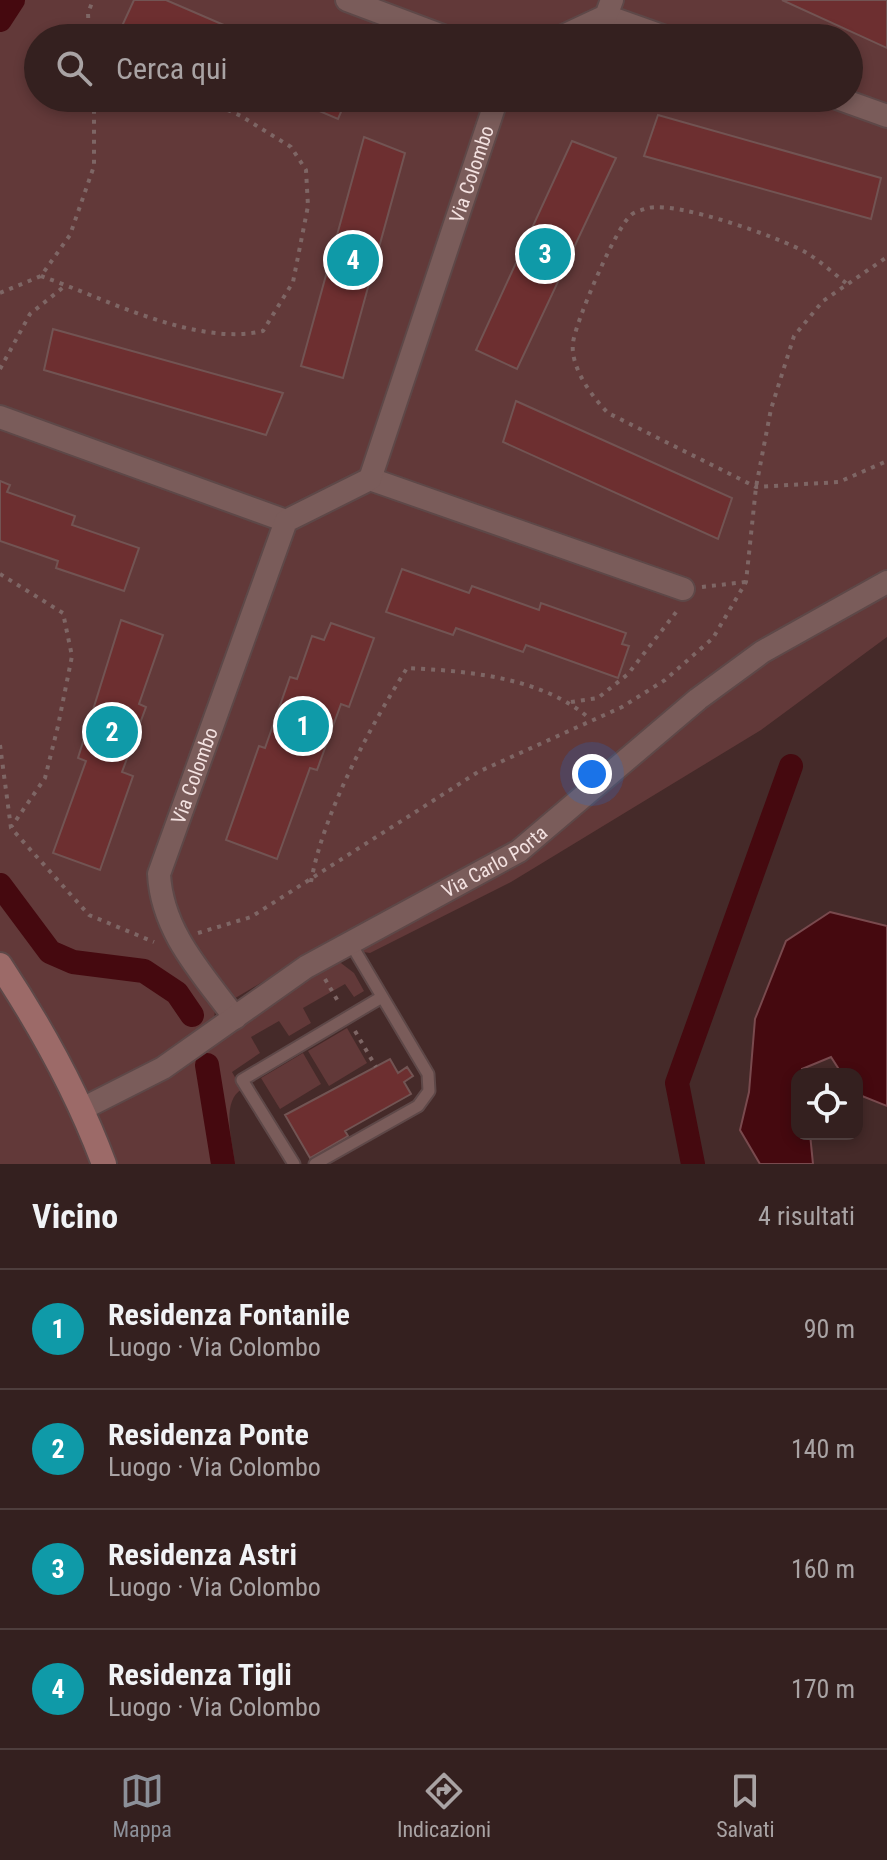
<!DOCTYPE html>
<html lang="it">
<meta charset="utf-8">
<style>
:root{--surface:#34201f;--page:#3c2828;--text:#f1f3f6;--muted:#a9a3a4;--line:#4e3e3d;--accent:#8c9099}
body{margin:0;font-family:"Roboto Condensed",sans-serif;background:var(--page);color:var(--text)}
.controls{position:absolute;right:24px;bottom:24px;display:grid;overflow:hidden;border-radius:16px;box-shadow:0 4px 12px #0003}
.controls button{width:72px;height:72px;display:grid;place-items:center;padding:0;border:0;border-bottom:2px solid var(--line);background:var(--surface);color:var(--text);font:40px sans-serif}
.you{position:absolute;left:592px;top:774px;width:28px;height:28px;margin:-20px;border:6px solid #fff;border-radius:50%;background:#1a73e8;box-shadow:0 0 0 12px #1a73e833}
.badge{display:grid;place-items:center;width:52px;height:52px;border-radius:50%;background:var(--accent);color:#fff;font-size:26px;font-weight:700}
.pin{position:absolute;translate:-50% -50%;border:4px solid #fff;box-shadow:0 2px 8px #0006}
.list{margin:0;padding:0;list-style:none}
h2{display:flex;justify-content:space-between;align-items:center;height:104px;margin:0;padding:0 32px;font-size:34px}
h2 small{font-size:26px;font-weight:400;color:var(--muted)}
.list li{display:grid;grid-template-columns:52px 1fr auto;gap:24px;align-items:center;box-sizing:border-box;height:120px;padding:0 32px;border-top:2px solid var(--line)}
.list b{display:block;font-size:30px;white-space:nowrap}
.list p{margin:0;font-size:26px;white-space:nowrap;color:var(--muted)}
.list em{font-size:26px;font-style:normal;color:var(--muted)}
.icon{flex:none;width:44px;height:44px;fill:none;stroke:currentColor;stroke-width:2;stroke-linecap:round;stroke-linejoin:round}
.map{position:relative;flex:none;width:887px;height:1164px;overflow:hidden}
.search{position:absolute;background:var(--surface);box-shadow:0 4px 12px #0003;left:24px;right:24px;top:24px;height:88px;display:flex;align-items:center;gap:20px;box-sizing:border-box;padding:0 28px;border-radius:44px;color:var(--muted);font-size:30px}
.sheet{height:584px;background:var(--surface)}
nav{display:flex;justify-content:space-around;align-items:center;box-sizing:border-box;height:112px;border-top:2px solid var(--line);background:var(--surface);font-size:22px;color:var(--muted)}
nav a{display:grid;justify-items:center;gap:4px}
nav .on{color:var(--accent)}
.map>svg:first-child{display:block}
</style>
<div class="map">
<svg width="887" height="1164" viewBox="0 0 887 1164">
<rect width="100%" height="100%" fill="#452a29"/>
<path fill="#623939" fill-rule="evenodd" d="M0 0H887V637L761 730 511 882 370 953 323 946 215 1010 211 1046 337 960 354 973 364 991 354 997 345 984 303 1008 311 1023 289 1036 279 1021 251 1037 260 1053 232 1072 242 1089C220 1102 233 1143 235 1164H0ZM38 38H849V98H38Z
M347 1028 367 1063 329 1086 308 1051Z
M303 1053 321 1084 280 1109 261 1078Z"/>
<path fill="#45090f" stroke="#794a4e" stroke-width="2" d="M830 912 887 926V1106L857 1094V1074H842L831 1057 802 1069V1074H797V1134H810L813 1164H760L740 1130 749 1092 755 1019 786 941Z"/>
<g fill="none" stroke-linecap="round" stroke-linejoin="round">
<path stroke="#45090f" stroke-width="24" d="M0 20 13 0
M0 885 50 952 73 962 144 971 177 993 192 1015
M207 1065 223 1164
M693 1164 677 1083 791 766"/>
</g>
<path fill="#6d2f30" stroke="#725453" stroke-width="2" d="M134 0H166L254 38H150L122 26Z
M782 0H887V48Z
M289 98H347L338 119Z
M658 115 881 178 871 219 644 156Z
M364 137 405 153 343 378 301 366Z
M572 141 616 158 517 369 476 350Z
M53 329 283 393 266 435 44 370Z
M516 401 732 498 718 539 503 442Z
M0 481 10 485 7 492 75 516 72 525 139 548 124 591 56 568 58 561 0 541Z
M402 569 469 593 472 586 539 610 541 603 626 633 622 644 629 646 618 678 526 645 523 652 456 628 453 635 386 612Z
M121 620 163 635 139 704 146 707 122 772 133 776 100 870 53 853 86 761 78 758Z
M331 623 374 638 349 707 341 704 317 770 310 768 277 859 226 840 259 746 265 748 290 677 297 679 312 636 324 640Z
M390 1059 398 1073 407 1067 413 1076 404 1082 411 1094 345 1131 348 1136 310 1158 285 1115Z"/>
<g fill="none" stroke-linecap="round" stroke-linejoin="round">
<g stroke="#5e4848" stroke-width="15">
<path id="lane" d="M294 1164 242 1080 382 997
M315 1164 418 1106 429 1091 428 1074 351 944"/>
</g>
<g stroke="#5e4848" stroke-width="26">
<g id="street">
<path d="M347 0 448 38"/>
<path d="M606 16 668 38"/>
<path d="M559 38 606 16 612 0"/>
<path d="M837 98 887 116"/>
<path d="M0 417 286 521"/>
<path d="M370 479 683 589"/>
<path id="s1" d="M235 1018C202 973 162 932 159 874L286 521 370 479 497 98"/>
<path id="s2" d="M82 1109 163 1068 306 967 519 851 698 699 762 652 887 582"/>
</g>
</g>
<g stroke="#5e4848" stroke-width="28">
<path id="secondary" d="M0 965C41 1027 78 1094 104 1164"/>
</g>
<path stroke="#7e6665" stroke-width="4" stroke-dasharray="4 6" stroke-linecap="butt" d="M89 38 88 13 93 0
M41 276C104 298 196 347 263 331L293 282 308 206 306 170 291 147 241 116 201 98
M846 283C833 273 820 261 807 253 779 237 677 201 648 208 644 209 634 212 631 215 616 227 575 323 573 343 570 367 592 397 608 413L756 487 839 482 887 461
M0 293 41 276 70 235 94 166V98
M0 369 30 314 66 285
M0 574 63 613 72 656 58 726 45 778 12 826
M702 587 745 582
M571 702 598 698 628 674 677 611
M0 745 11 828 89 915 154 942
M311 882C323 813 370 727 407 668 468 671 541 677 589 718
M198 933 251 917 478 772 622 707 665 680 713 638 746 582 756 487 771 409 794 336 823 301 887 257
M325 979 339 1003
M355 1031 376 1067"/>
<use href="#lane" stroke="#7a5c5a" stroke-width="11"/>
<use href="#street" stroke="#7a5c5a" stroke-width="22"/>
<use href="#secondary" stroke="#9c6a68" stroke-width="24"/>
</g>
<g text-anchor="middle" stroke-width="6" stroke-linejoin="round" paint-order="stroke">
<g font-size="20" fill="#f3e1e0" stroke="#452a29">
<text dy="7" stroke="none"><textPath href="#s1" startOffset="956">Via Colombo</textPath></text>
<text dy="7" stroke="none"><textPath href="#s1" startOffset="270">Via Colombo</textPath></text>
<text dy="7" stroke="none"><textPath href="#s2" startOffset="482">Via Carlo Porta</textPath></text>
</g>
</g>
</svg>
<div class="controls">
<button><svg class="icon" aria-label="locate" viewBox="0 0 24 24"><circle cx="12" cy="12" r="6"/><path d="M12 2v4M12 18v4M2 12h4M18 12h4"/></svg></button>
</div>
<div class="you"></div>
<div class="pin badge" style="left:303px;top:726px;background:#0f9aa8">1</div>
<div class="pin badge" style="left:112px;top:732px;background:#0f9aa8">2</div>
<div class="pin badge" style="left:545px;top:254px;background:#0f9aa8">3</div>
<div class="pin badge" style="left:353px;top:260px;background:#0f9aa8">4</div>
<div class="search"><svg class="icon" aria-label="search" viewBox="0 0 24 24"><circle cx="10" cy="10" r="6"/><path d="M15 15l6 6"/></svg>Cerca qui</div>
</div>
<section class="sheet">
<h2>Vicino<small>4 risultati</small></h2>
<ul class="list">
<li><span class="badge" style="background:#0f9aa8">1</span><div><b>Residenza Fontanile</b><p>Luogo · Via Colombo</p></div><em>90 m</em></li>
<li><span class="badge" style="background:#0f9aa8">2</span><div><b>Residenza Ponte</b><p>Luogo · Via Colombo</p></div><em>140 m</em></li>
<li><span class="badge" style="background:#0f9aa8">3</span><div><b>Residenza Astri</b><p>Luogo · Via Colombo</p></div><em>160 m</em></li>
<li><span class="badge" style="background:#0f9aa8">4</span><div><b>Residenza Tigli</b><p>Luogo · Via Colombo</p></div><em>170 m</em></li>
</ul>
</section>
<nav>
<a class="on"><svg class="icon" aria-label="map" viewBox="0 0 24 24"><path d="M3 6l6-2 6 2 6-2v14l-6 2-6-2-6 2zM9 4v14M15 6v14"/></svg>Mappa</a>
<a><svg class="icon" aria-label="directions" viewBox="0 0 24 24"><path d="M12 3l9 9-9 9-9-9zM9 14v-3h6M13 9l2 2-2 2"/></svg>Indicazioni</a>
<a><svg class="icon" aria-label="saved" viewBox="0 0 24 24"><path d="M7 4h10v16l-5-4-5 4z"/></svg>Salvati</a>
</nav>
